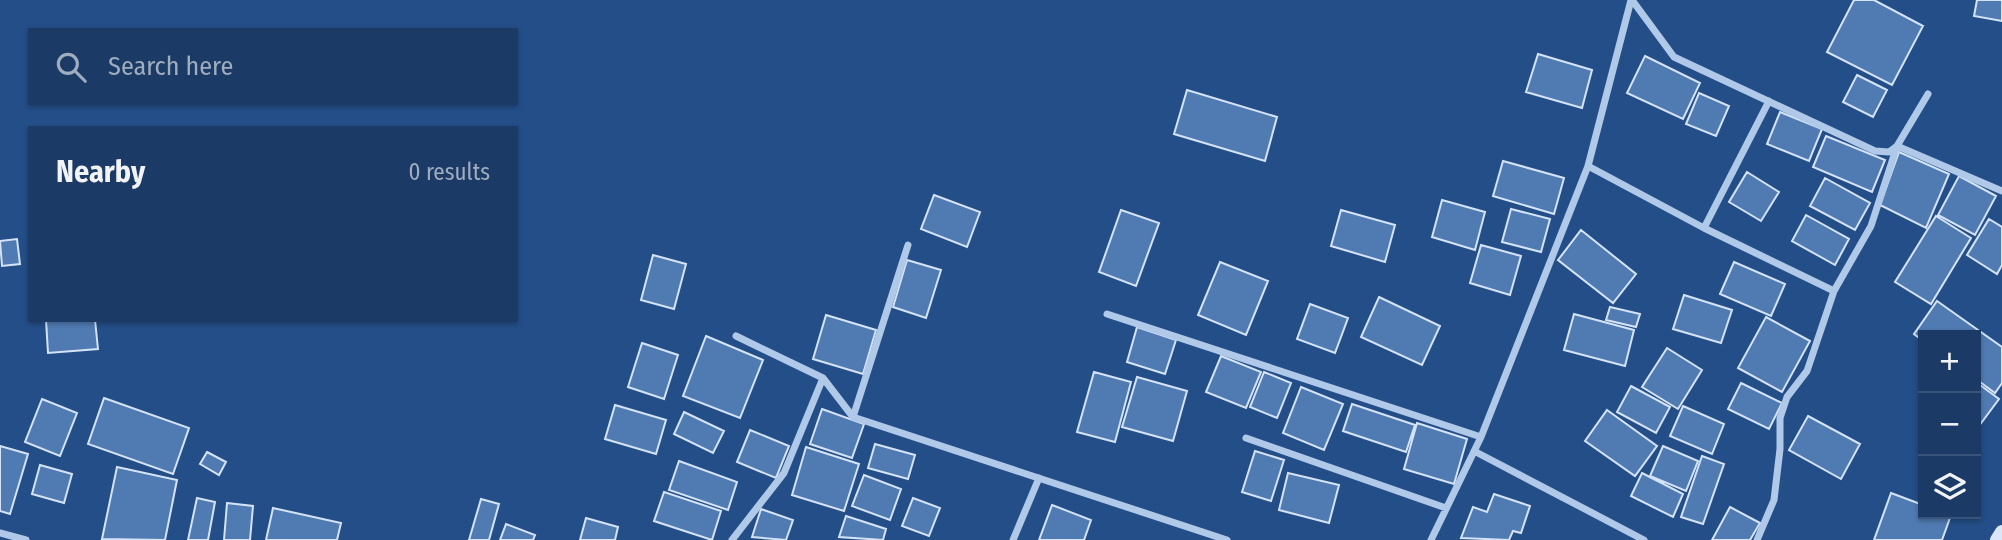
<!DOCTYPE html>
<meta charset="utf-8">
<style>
:root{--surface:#1b3a66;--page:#28456f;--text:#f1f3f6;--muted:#a0adbf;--line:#39547a}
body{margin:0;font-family:"Fira Sans Condensed",sans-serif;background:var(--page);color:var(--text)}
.controls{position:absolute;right:21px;bottom:21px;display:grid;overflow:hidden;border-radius:0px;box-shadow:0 2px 5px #0004}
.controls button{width:63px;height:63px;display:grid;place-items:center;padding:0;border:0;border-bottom:2px solid var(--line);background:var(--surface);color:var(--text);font:35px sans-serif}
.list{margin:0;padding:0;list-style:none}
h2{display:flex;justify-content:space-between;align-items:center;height:91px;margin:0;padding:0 28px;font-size:30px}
h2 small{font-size:23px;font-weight:400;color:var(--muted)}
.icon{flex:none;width:38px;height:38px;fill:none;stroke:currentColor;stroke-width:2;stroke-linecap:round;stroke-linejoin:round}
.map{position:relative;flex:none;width:2002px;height:540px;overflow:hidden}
.search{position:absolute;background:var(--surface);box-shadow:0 2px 5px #0004;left:28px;top:28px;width:490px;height:77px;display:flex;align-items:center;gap:18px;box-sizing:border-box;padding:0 24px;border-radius:0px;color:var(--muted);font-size:26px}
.panel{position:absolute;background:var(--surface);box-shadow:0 2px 5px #0004;left:28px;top:126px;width:490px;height:196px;border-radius:0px}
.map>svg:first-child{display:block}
</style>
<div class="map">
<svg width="2002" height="540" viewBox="0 0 2002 540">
<rect width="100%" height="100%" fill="#244e88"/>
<path fill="#507bb2" stroke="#d4e3f7" stroke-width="2" d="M1854 0H1874L1923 26 1892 85 1827 52Z
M1977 0H2002V21L1974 16Z
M1538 54 1592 70 1582 108 1526 92Z
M1645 56 1700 83 1683 119 1627 93Z
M1857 75 1887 90 1873 117 1843 102Z
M1187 90 1277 117 1265 161 1174 134Z
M1699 93 1729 106 1716 136 1686 124Z
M1780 112 1822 129 1809 161 1767 144Z
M1826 136 1885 160 1872 192 1813 167Z
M1899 152 1949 174 1926 228 1880 205Z
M1503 161 1564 178 1554 214 1493 196Z
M1747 172 1779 192 1761 221 1729 202Z
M1959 176 1996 196 1975 235 1938 215Z
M1825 178 1870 203 1855 230 1810 206Z
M934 195 980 212 967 247 921 229Z
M1442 200 1485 212 1475 250 1432 237Z
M1511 209 1550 219 1541 252 1502 242Z
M1121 210 1159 223 1136 286 1099 272Z
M1341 210 1395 225 1385 262 1331 246Z
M1806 215 1849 239 1835 265 1792 241Z
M1936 216 1971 238 1931 304 1895 282Z
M1989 219 2002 227V265L1997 274 1967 255Z
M1581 230 1636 274 1613 303 1558 260Z
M17 239 20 264 2 266 0 241Z
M1481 245 1521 256 1510 295 1470 283Z
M653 255 686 264 674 309 641 300Z
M907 260 941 270 926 318 893 307Z
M1220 262 1268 281 1246 335 1198 315Z
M1734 262 1785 284 1771 316 1720 294Z
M1684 295 1732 310 1721 343 1673 329Z
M1379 297 1440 326 1422 365 1361 337Z
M1937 301 2002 347V383L1995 393 1976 379V335H1923V341L1914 334Z
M1310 304 1348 318 1335 353 1297 339Z
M1610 307 1640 314 1636 327 1606 320Z
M1574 314 1634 330 1625 366 1564 350Z
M826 315 876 330 863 374 813 359Z
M1766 317 1810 341 1782 392 1738 368Z
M46 320H95L98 349 48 353Z
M1137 327 1176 340 1165 374 1127 362Z
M706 336 763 360 740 418 683 396Z
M642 343 678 355 664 399 628 387Z
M1667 348 1702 370 1678 409 1642 387Z
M1221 356 1261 372 1246 408 1206 392Z
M1094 372 1131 382 1115 442 1077 432Z
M1264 372 1291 383 1277 418 1250 407Z
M1137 377 1187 391 1173 441 1122 427Z
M1976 382 1999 399 1976 430Z
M1741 383 1782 403 1769 429 1728 409Z
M1631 386 1670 407 1656 433 1617 412Z
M1301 387 1343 404 1324 450 1283 433Z
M104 398 189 428 173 474 88 444Z
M42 399 77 413 60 456 25 442Z
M1352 404 1415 425 1406 452 1343 431Z
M615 405 666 420 656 454 605 439Z
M1683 406 1724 424 1712 454 1670 436Z
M822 409 864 424 852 458 810 444Z
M1607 410 1657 446 1635 476 1585 441Z
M684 412 724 431 713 453 674 434Z
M1808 416 1860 444 1841 479 1789 450Z
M1417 423 1467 439 1454 484 1404 469Z
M750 430 789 446 776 478 737 462Z
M875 444 915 455 908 479 868 468Z
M0 446 28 454 10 514 0 511Z
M1663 446 1698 461 1686 491 1650 476Z
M806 447 859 464 844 511 792 495Z
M1255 451 1284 460 1271 501 1242 492Z
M207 452 226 462 219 475 200 464Z
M1702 456 1724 464 1703 524 1681 517Z
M679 461 737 482 728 510 669 490Z
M40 465 72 474 64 503 32 494Z
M117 467 177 480 165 540 102 539Z
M1288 473 1339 485 1329 523 1279 510Z
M1642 473 1683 494 1673 517 1631 496Z
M864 475 901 489 890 520 852 506Z
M664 492 721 511 712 540 654 521Z
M1891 493 1923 505V514L1951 515 1942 540H1874Z
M1494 494 1530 506 1521 533 1513 531 1509 540 1461 538 1473 507 1487 512Z
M197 498 215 502 208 540H188Z
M913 498 940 508 929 536 902 526Z
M481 499 499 504 489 540H469Z
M227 503 253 506 250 540H224Z
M1052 505 1091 520 1084 540H1039Z
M1730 507 1760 523 1750 540H1712Z
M273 508 341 523 337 540H266Z
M761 509 793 520 786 540 752 537Z
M846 516 886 529 883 540 839 537Z
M586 518 618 527 615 540H580Z
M506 524 535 535 533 540H500Z"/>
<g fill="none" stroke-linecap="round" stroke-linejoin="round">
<path stroke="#b0c9e9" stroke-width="7" d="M1632 0 1674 57 1875 151 1889 152 1897 146 1928 94
M1588 166 1704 228 1834 291
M1704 228 1769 101
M1107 314 1481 437
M736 336 823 378 853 417 1227 540
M853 417 908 245
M1246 438 1446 508
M1474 451 1644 540
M0 533 26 540
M732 540 784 473 823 378
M1013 540 1039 478
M1431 540 1481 437 1588 166 1631 0
M1757 540 1774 500 1780 449V418L1787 397 1807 371 1834 291 1871 226 1897 146 2002 191"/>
<path stroke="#dbe7f8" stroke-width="14" d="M1997 540 2002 532"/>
</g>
</svg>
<div class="controls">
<button>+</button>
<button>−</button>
<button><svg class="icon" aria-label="layers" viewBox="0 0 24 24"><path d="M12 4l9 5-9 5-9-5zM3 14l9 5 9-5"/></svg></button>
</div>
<div class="search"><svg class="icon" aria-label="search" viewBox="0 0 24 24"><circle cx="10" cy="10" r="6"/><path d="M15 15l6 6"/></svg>Search here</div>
<section class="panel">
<h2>Nearby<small>0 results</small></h2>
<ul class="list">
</ul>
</section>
</div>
